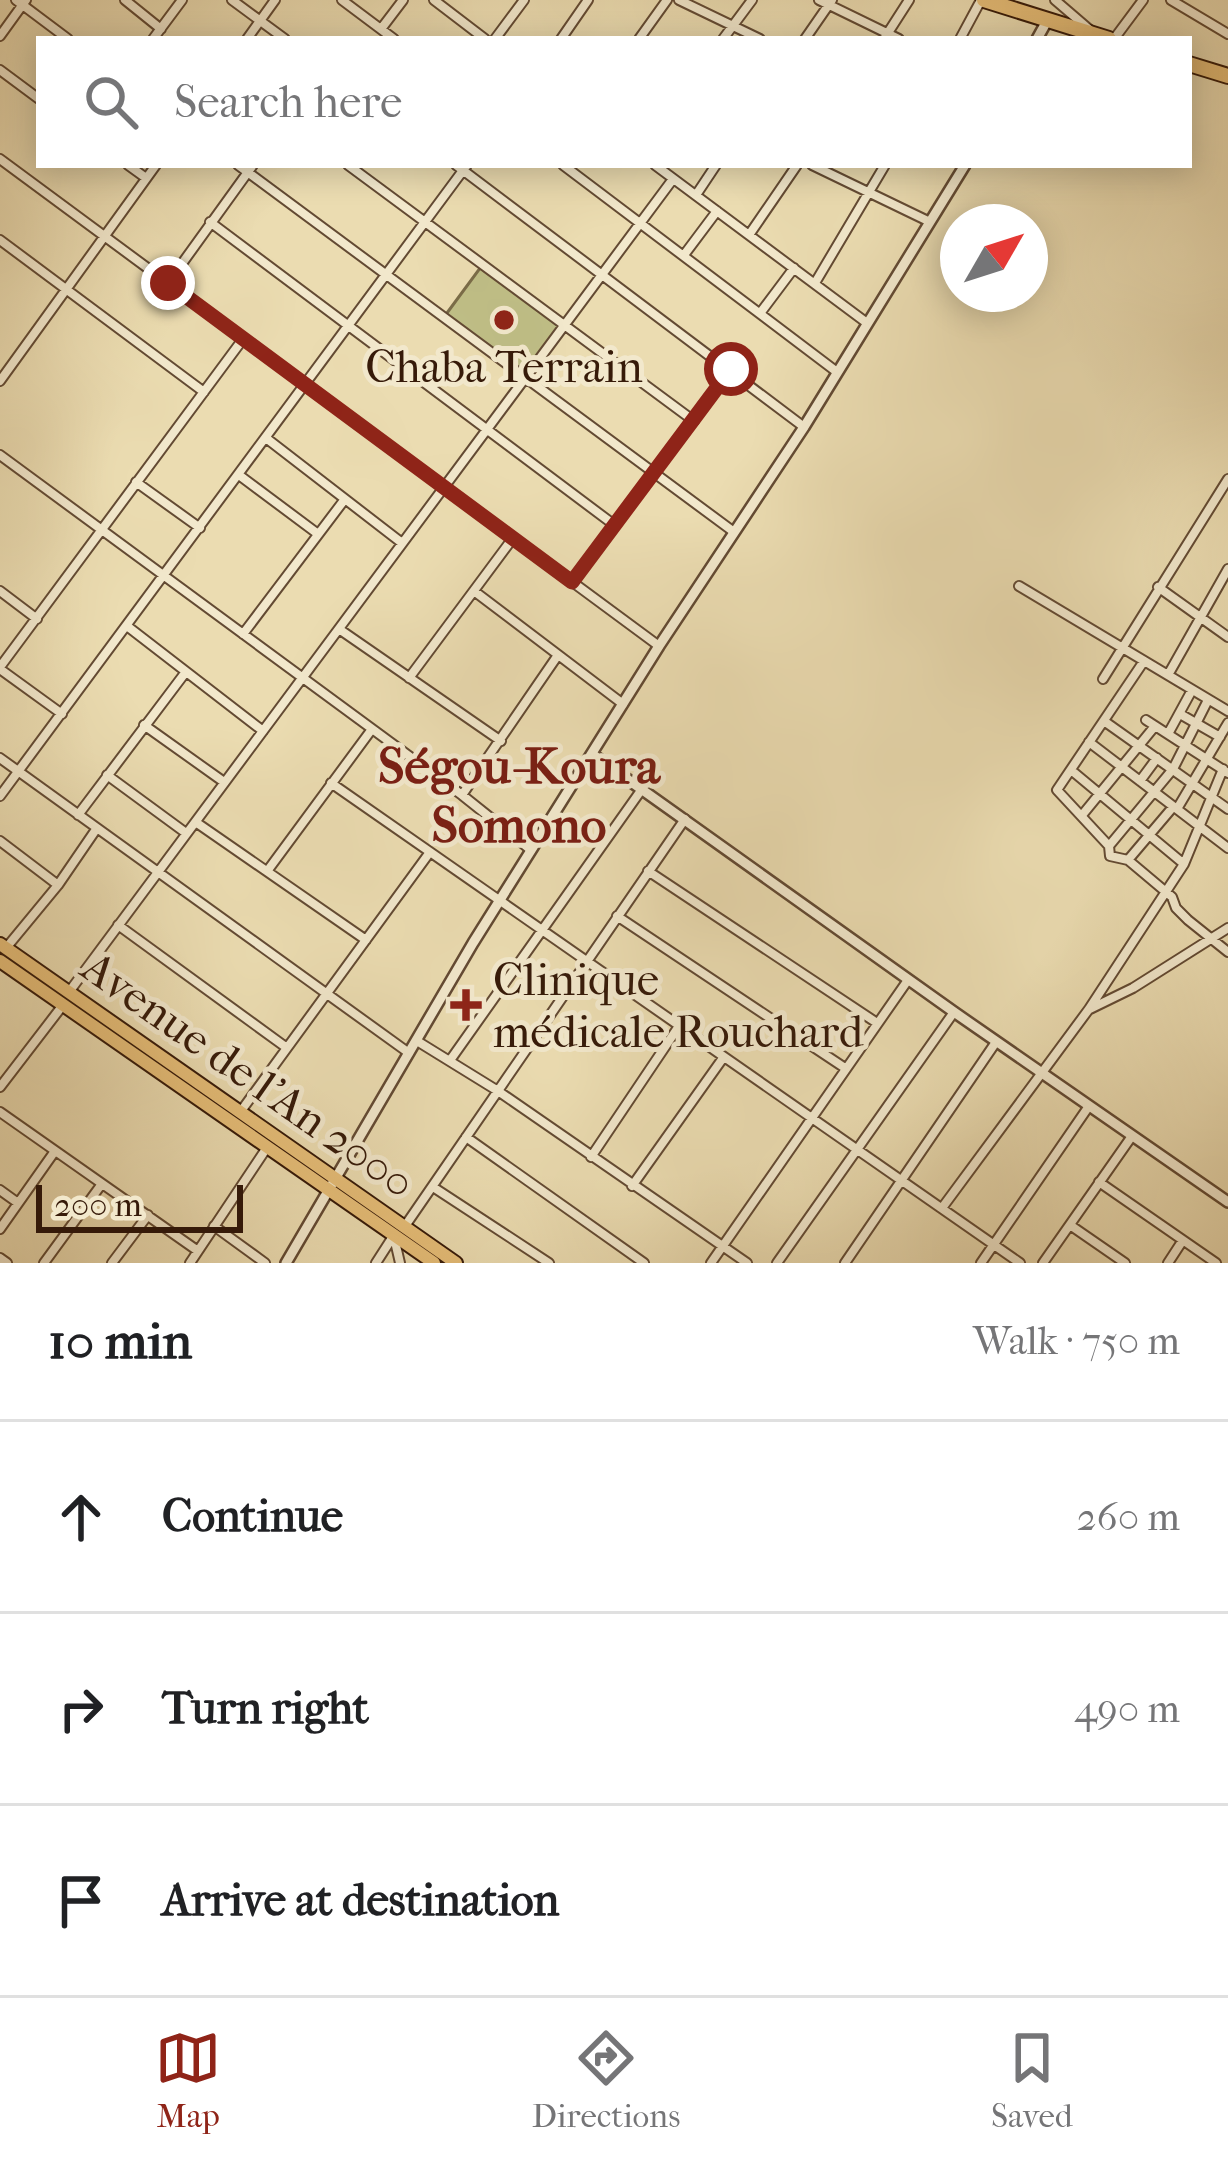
<!DOCTYPE html>
<meta charset="utf-8">
<style>
:root{--surface:#fff;--page:#f6f6f6;--text:#202124;--muted:#757577;--line:#e0e0e0;--accent:#8f2418}
body{margin:0;font-family:"IM FELL French Canon",serif;background:var(--page);color:var(--text)}
.compass{position:absolute;left:940px;top:204px;width:108px;height:108px;border-radius:50%;background:var(--surface);box-shadow:0 6px 30px #0003;rotate:51deg}
.scale{position:absolute;left:36px;bottom:30px;width:207px;box-sizing:border-box;padding-left:12px;border:6px solid #361a09;border-top:0;font-size:33px;line-height:42px;white-space:nowrap;color:#361a09;-webkit-text-stroke:9px #f2e8cc;paint-order:stroke}
.stop{position:absolute;width:36px;height:36px;margin:-27px;border:9px solid #8f2418;border-radius:50%;background:#fff}
.stop.end{background:#8f2418;border-color:#fff;box-shadow:0 3px 12px #0008}
.list{margin:0;padding:0;list-style:none}
h2{display:flex;justify-content:space-between;align-items:center;height:156px;margin:0;padding:0 48px;font-size:51px}
h2 small{font-size:39px;font-weight:400;color:var(--muted)}
.list li{display:grid;grid-template-columns:78px 1fr auto;gap:36px;align-items:center;box-sizing:border-box;height:192px;padding:0 48px;border-top:3px solid var(--line)}
.list b{display:block;font-size:45px;white-space:nowrap}
.list em{font-size:39px;font-style:normal;color:var(--muted)}
.icon{flex:none;width:66px;height:66px;fill:none;stroke:currentColor;stroke-width:2;stroke-linecap:round;stroke-linejoin:round}
.map{position:relative;flex:none;width:1228px;height:1263px;overflow:hidden}
.search{position:absolute;background:var(--surface);box-shadow:0 6px 30px #0003;left:36px;right:36px;top:36px;height:132px;display:flex;align-items:center;gap:30px;box-sizing:border-box;padding:0 42px;border-radius:0px;color:var(--muted);font-size:45px}
.sheet{height:732px;background:var(--surface)}
nav{display:flex;justify-content:space-around;align-items:center;box-sizing:border-box;height:168px;border-top:3px solid var(--line);background:var(--surface);font-size:33px;color:var(--muted)}
nav a{display:grid;justify-items:center;gap:6px}
nav .on{color:var(--accent)}
.map>svg:first-child{display:block}
</style>
<div class="map">
<svg width="1228" height="1263" viewBox="0 0 1228 1263">
<rect width="100%" height="100%" fill="#ebdcb1"/>
<filter id="stains"><feTurbulence type="fractalNoise" baseFrequency=".00167" numOctaves="4"/><feColorMatrix values="0 0 0 0 .2 0 0 0 0 .09 0 0 0 0 .02 0 0 0 .5 -.17"/></filter>
<radialGradient id="worn" r=".72"><stop offset=".6" stop-color="#630" stop-opacity="0"/><stop offset="1" stop-color="#630" stop-opacity=".3"/></radialGradient>
<path fill="#bfbe86" stroke="#7a6c48" stroke-width="3" d="M483 264 564 323 524 377 444 317Z"/>
<g fill="none" stroke-linecap="round" stroke-linejoin="round">
<g stroke="#634a33" stroke-width="12">
<path id="minor" d="M16 0 68 39
M125 0 161 29
M232 0 285 39
M342 0 394 39
M434 0 485 39
M679 0 760 39
M819 0 899 39
M1055 0 1090 30
M1171 0 1228 34
M381 29 403 0
M0 36 26 0
M153 39 182 0
M247 39 275 0
M495 39 524 0
M561 39 588 0
M639 39 667 0
M723 39 752 0
M805 39 832 0
M884 39 909 0
M960 39 981 0
M1114 39 1143 0
M0 70 39 99
M0 159 659 646
M128 165 146 178
M238 165 734 532
M348 165 694 421
M456 165 804 427
M563 165 837 372
M655 165 867 323
M812 165 928 221
M696 195 716 165
M210 222 613 524
M749 235 797 165
M0 240 204 392
M684 255 717 211
M168 283 253 165
M815 283 885 165
M761 312 794 268
M0 381 156 165
M266 438 402 543
M0 455 462 795 531 850
M239 475 318 534
M136 482 200 528
M572 582 731 369
M1019 586 1228 711
M1158 587 1228 637
M0 591 37 619
M474 591 623 704
M127 626 263 731
M339 629 501 741
M243 634 345 499
M1144 661 1057 790 1109 846 1110 856 1128 860 1172 897 1176 908 1188 920 1228 952
M0 667 243 339
M0 669 62 714
M1168 675 1228 569
M409 678 513 538
M1103 679 1228 479
M1180 714 1220 737
M1146 720 1228 773
M1104 721 1228 809
M144 725 224 782
M1168 734 1192 690
M1089 742 1228 848
M0 758 409 1053
M1071 770 1184 864
M107 775 186 833
M1140 781 1157 758
M331 783 1020 1263
M462 795 558 655
M0 796 467 165
M1177 809 1228 723
M1083 814 1155 726
M78 815 185 673
M197 823 366 940
M0 841 58 885
M1109 846 1173 769 1208 700
M1128 860 1173 807
M268 870 372 729
M648 871 877 1023
M617 916 845 1068
M118 925 287 1048
M6 948 58 885 97 828
M69 992 673 179
M1090 1009 1133 988 1228 928
M417 1041 498 1091 747 1263
M451 1059 642 789
M0 1087 63 1005
M241 1111 430 852
M0 1112 198 1251
M466 1137 644 1263
M591 1157 679 1026
M1099 1182 1216 1263
M632 1186 723 1058
M433 1187 549 1263
M0 1190 18 1203
M942 1208 1089 1009 1184 864 1223 769
M1070 1225 1125 1263
M214 1226 265 1263
M405 1226 685 819
M0 1229 55 1151
M394 1237 400 1263
M0 1258 7 1263
M44 1263 101 1185
M112 1263 148 1215
M190 1263 268 1146
M376 1263 394 1235
M711 1263 908 980
M777 1263 954 1012
M845 1263 996 1042
M981 1263 1089 1106
M1043 1263 1132 1136
M1168 1263 1183 1240"/>
</g>
<g stroke="#634a33" stroke-width="14">
<path id="tertiary" d="M1037 39 1047 21
M592 754 954 1012 1228 1202
M286 1263 473 943 659 646 804 427 965 165"/>
</g>
<g stroke="#361a09" stroke-width="16">
<path id="primary" d="M0 944 456 1263
M0 961 434 1263"/>
</g>
<g stroke="#361a09" stroke-width="18">
<path id="trunk" d="M984 0 1109 39
M1189 64 1228 76"/>
</g>
<use href="#minor" stroke="#f2e8cc" stroke-width="8"/>
<use href="#tertiary" stroke="#f2e8cc" stroke-width="9"/>
<use href="#primary" stroke="#e6be78" stroke-width="12"/>
<use href="#trunk" stroke="#e6be78" stroke-width="14"/>
</g>
<g fill="none" stroke-linecap="round" stroke-linejoin="round">
<path stroke="#8f2418" stroke-width="15" d="M168 283 572 582 731 369"/>
</g>
<g fill="#8f2418" stroke="#f2e8cc" stroke-width="4.5">
<circle cx="504" cy="320" r="12"/>
<path d="M460 987h12v12h12v12h-12v12h-12v-12h-12v-12h12z"/>
</g>
<g text-anchor="middle" stroke-width="10" stroke-linejoin="round" paint-order="stroke">
<g font-size="45" fill="#361a09" stroke="#f2e8cc">
<text x="504" y="382">Chaba Terrain</text>
<text x="493" y="995" text-anchor="start">Clinique<tspan x="493" dy="52">médicale Rouchard</tspan></text>
</g>
<g font-size="45" fill="#361a09" stroke="#f2e8cc">
<text transform="translate(249 1074) rotate(35)" y="16">Avenue de l'An 2000</text>
</g>
<g font-size="51" font-weight="bold" fill="#7a1f14" stroke="#f2e8cc">
<text x="519" y="783">Ségou-Koura<tspan x="519" dy="59">Somono</tspan></text>
</g>
</g>
<rect width="100%" height="100%" filter="url(#stains)"/>
<rect width="100%" height="100%" fill="url(#worn)"/>
</svg>
<svg class="compass" viewBox="-18 -18 36 36"><path d="M0-13l5 13h-10z" fill="#e53935"/><path d="M0 13l5-13h-10z" fill="#757577"/></svg>
<div class="scale">200 m</div>
<div class="stop" style="left:731px;top:369px"></div>
<div class="stop end" style="left:168px;top:283px"></div>
<div class="search"><svg class="icon" aria-label="search" viewBox="0 0 24 24"><circle cx="10" cy="10" r="6"/><path d="M15 15l6 6"/></svg>Search here</div>
</div>
<section class="sheet">
<h2>10 min<small>Walk · 750 m</small></h2>
<ul class="list">
<li><svg class="icon" aria-label="ahead" viewBox="0 0 24 24"><path d="M12 20V5M6 11l6-6 6 6"/></svg><div><b>Continue</b></div><em>260 m</em></li>
<li><svg class="icon" aria-label="right" viewBox="0 0 24 24"><path d="M7 20v-9h11M14 6l5 5-5 5"/></svg><div><b>Turn right</b></div><em>490 m</em></li>
<li><svg class="icon" aria-label="arrive" viewBox="0 0 24 24"><path d="M6 21V4h12l-3 4 3 4H6"/></svg><div><b>Arrive at destination</b></div></li>
</ul>
</section>
<nav>
<a class="on"><svg class="icon" aria-label="map" viewBox="0 0 24 24"><path d="M3 6l6-2 6 2 6-2v14l-6 2-6-2-6 2zM9 4v14M15 6v14"/></svg>Map</a>
<a><svg class="icon" aria-label="directions" viewBox="0 0 24 24"><path d="M12 3l9 9-9 9-9-9zM9 14v-3h6M13 9l2 2-2 2"/></svg>Directions</a>
<a><svg class="icon" aria-label="saved" viewBox="0 0 24 24"><path d="M7 4h10v16l-5-4-5 4z"/></svg>Saved</a>
</nav>
